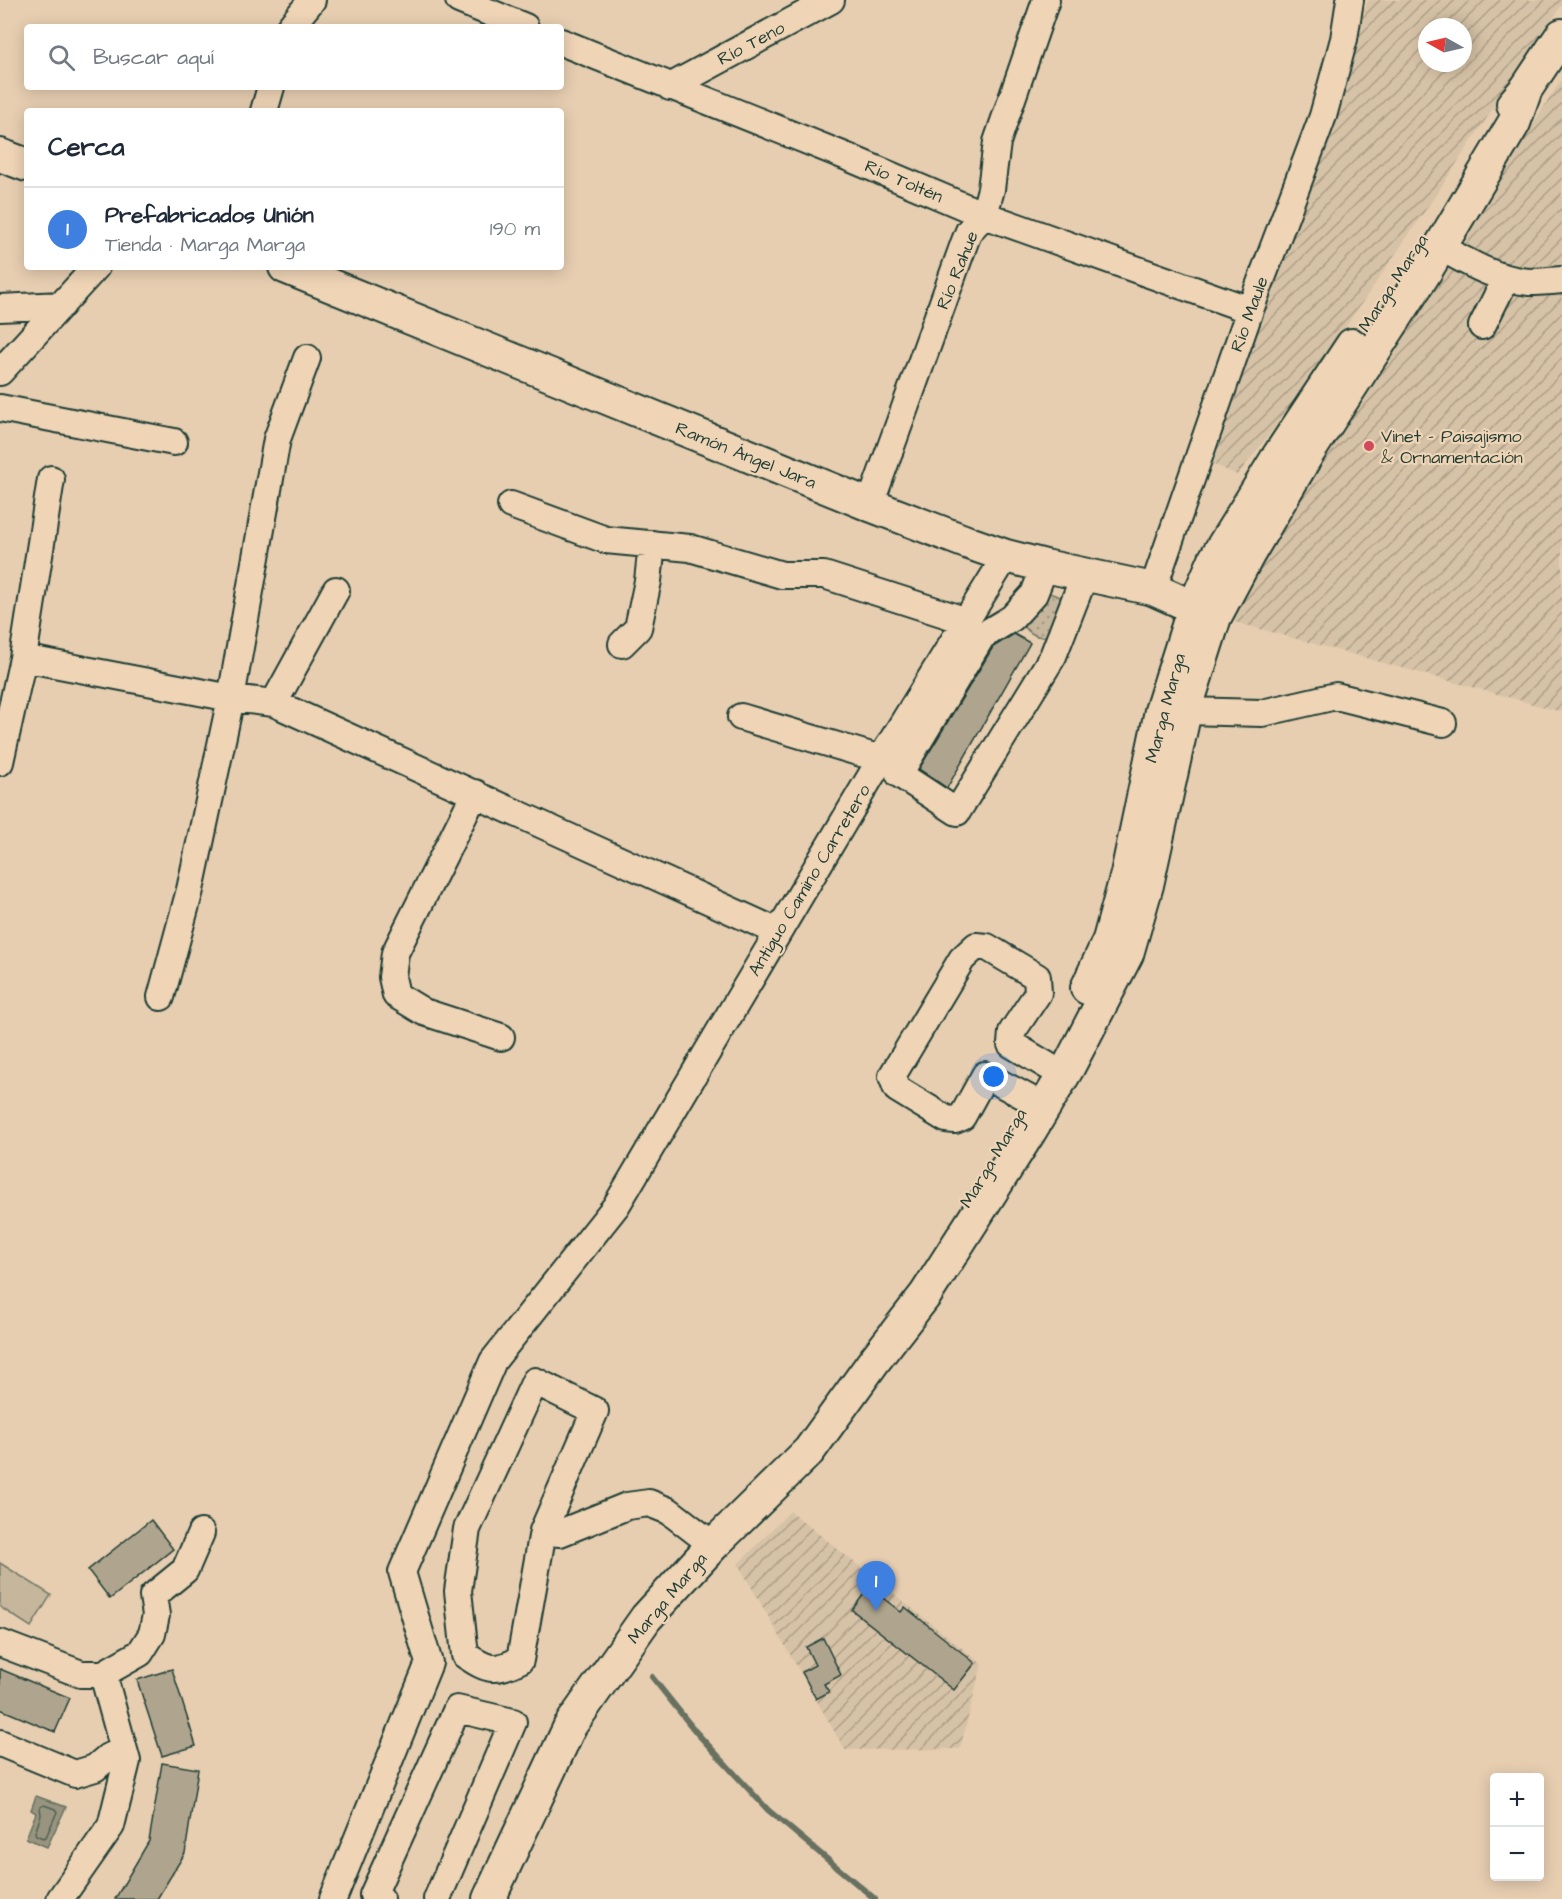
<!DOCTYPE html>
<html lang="es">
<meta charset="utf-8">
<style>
:root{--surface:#fff;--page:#f6f6f7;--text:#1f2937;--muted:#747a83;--line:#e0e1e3;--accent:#d1495b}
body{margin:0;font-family:"Architects Daughter",sans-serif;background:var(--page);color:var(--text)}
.controls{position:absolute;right:18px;bottom:18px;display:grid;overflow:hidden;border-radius:6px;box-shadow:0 3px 15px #0003}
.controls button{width:54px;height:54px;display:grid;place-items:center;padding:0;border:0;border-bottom:2px solid var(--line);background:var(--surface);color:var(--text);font:30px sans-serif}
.compass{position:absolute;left:1418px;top:18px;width:54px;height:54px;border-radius:50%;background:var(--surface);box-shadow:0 3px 15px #0003;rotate:278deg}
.you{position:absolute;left:994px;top:1077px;width:21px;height:21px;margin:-15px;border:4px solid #fff;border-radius:50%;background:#1a73e8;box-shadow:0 0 0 9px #1a73e833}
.badge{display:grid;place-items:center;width:39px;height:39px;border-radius:50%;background:var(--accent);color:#fff;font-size:20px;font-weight:700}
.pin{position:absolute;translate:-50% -50px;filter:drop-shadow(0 2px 3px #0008)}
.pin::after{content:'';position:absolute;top:32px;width:21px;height:18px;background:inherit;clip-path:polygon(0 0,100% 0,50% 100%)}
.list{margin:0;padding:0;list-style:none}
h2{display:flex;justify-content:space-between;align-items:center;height:78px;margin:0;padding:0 24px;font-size:26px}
h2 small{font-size:20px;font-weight:400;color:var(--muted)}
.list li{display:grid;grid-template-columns:39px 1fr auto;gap:18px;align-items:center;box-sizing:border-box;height:84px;padding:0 24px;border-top:2px solid var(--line)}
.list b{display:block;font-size:22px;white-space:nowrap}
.list p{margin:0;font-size:20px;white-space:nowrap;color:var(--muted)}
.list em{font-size:20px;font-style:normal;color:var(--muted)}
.icon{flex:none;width:33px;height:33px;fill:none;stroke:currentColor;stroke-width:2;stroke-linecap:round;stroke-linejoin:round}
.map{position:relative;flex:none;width:1562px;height:1899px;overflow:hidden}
.search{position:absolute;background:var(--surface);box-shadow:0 3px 15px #0003;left:24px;top:24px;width:540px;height:66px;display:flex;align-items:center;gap:15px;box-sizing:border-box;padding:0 21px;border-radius:6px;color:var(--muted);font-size:22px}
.panel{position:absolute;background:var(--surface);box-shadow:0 3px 15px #0003;left:24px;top:108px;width:540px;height:162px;border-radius:6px}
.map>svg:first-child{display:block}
</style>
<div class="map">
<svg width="1562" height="1899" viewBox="0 0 1562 1899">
<defs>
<pattern id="industrial-furrows" width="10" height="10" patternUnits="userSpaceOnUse" patternTransform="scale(1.5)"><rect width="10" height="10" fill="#d6c2a6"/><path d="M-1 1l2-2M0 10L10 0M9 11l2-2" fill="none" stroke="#ad9f88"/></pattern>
<pattern id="grass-dots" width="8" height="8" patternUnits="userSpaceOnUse" patternTransform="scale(1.5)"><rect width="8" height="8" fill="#c6b69c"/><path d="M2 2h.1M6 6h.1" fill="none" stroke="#a09580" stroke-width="1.8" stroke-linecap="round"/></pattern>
</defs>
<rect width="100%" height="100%" fill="#e7ceb1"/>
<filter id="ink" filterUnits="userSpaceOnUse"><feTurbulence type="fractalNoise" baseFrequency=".0167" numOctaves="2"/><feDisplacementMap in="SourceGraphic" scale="12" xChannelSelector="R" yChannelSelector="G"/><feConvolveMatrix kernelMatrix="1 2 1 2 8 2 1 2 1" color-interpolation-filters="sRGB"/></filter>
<g filter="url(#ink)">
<path fill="url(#industrial-furrows)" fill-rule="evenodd" d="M1368 0H1562V5L1427 208 1285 415 1237 475 1209 462ZM1427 27H1463V63H1427Z
M1562 79V712L1231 621 1346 407 1465 239 1483 201Z
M790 1511 982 1664 960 1749 845 1750 738 1564Z"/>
<path fill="url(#grass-dots)" stroke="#727a68" stroke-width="1.5" d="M1041 590 1066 599 1048 635C1037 641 1025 629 1019 621Z"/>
<path fill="#c6b69c" stroke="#727a68" stroke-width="1.5" d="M0 1563 51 1595 31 1627 0 1607Z"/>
<path fill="#98947f" stroke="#687161" stroke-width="1.5" d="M36 1796 66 1807 47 1847 26 1838 36 1813 31 1810Z"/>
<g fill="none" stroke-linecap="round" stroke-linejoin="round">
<path stroke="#4f6052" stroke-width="1.5" d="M44 1805 55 1809 57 1812 46 1837 43 1838 36 1835 35 1833 41 1815 40 1807Z"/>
<path stroke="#687161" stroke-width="6" d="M652 1677 696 1732 768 1810 875 1899"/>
</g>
<path fill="#afa58e" stroke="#1f3d34" stroke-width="1.5" d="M1014 634 1030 643 947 788 919 769 993 647Z
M151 1520 173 1549 110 1599 88 1570Z
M869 1587 901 1612 905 1607 975 1663 954 1690 852 1610Z
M823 1638 841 1675 824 1684 829 1692 816 1699 802 1672 815 1665 806 1647Z
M0 1669 70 1698 55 1732 0 1709Z
M172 1669 196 1746 162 1756 137 1680Z
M162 1763 198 1769 185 1853 157 1899H115L149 1841Z"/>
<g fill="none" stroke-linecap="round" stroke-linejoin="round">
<g stroke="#1f3d34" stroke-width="30">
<path id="minor" d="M459 0 525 27
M290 27 312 0
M561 42 845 156 984 215 1250 310
M670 87 831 0
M264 111 271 87
M1440 247C1469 263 1495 279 1529 282 1539 282 1551 281 1562 280
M0 308 62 305
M1482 326 1506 278
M0 372 96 267
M0 408 174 442
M511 505 606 540 690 548 782 575H824L967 621
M870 505 965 241 969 231 984 215 991 189 997 142 1046 0
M1045 566 1034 594 1012 618 982 636 899 774 957 812 1053 656 1085 574
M1153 589 1250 310 1323 116 1344 39 1350 0
M622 644 638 628 648 581 652 544
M23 658 231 698 274 703 778 932
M274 703 336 590
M1185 711 1262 713 1336 696 1443 723
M741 717 881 759
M0 762 23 658 51 479
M475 793 395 953 392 977 396 995 424 1012 501 1037
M161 997 190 890 231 698 277 439 307 358
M1028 1098 985 1075 962 1117 955 1120 946 1119 897 1089 892 1076 962 959 976 946 987 947 1037 977 1038 993 1012 1032 1011 1044 1048 1066
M543 1531 520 1660C494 1672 489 1671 465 1655L458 1591 467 1529 535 1381 595 1411 543 1531 560 1533 627 1506 649 1503 669 1511 713 1545
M0 1643 81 1674H103L140 1653 152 1634 156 1615 153 1596 185 1570 201 1533
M0 1743 75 1774 95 1768 108 1757 124 1751
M60 1899 111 1826 127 1761 103 1674
M333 1899 429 1663 402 1572 493 1361 616 1206 881 759 1006 556
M381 1899 373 1895 457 1709 513 1722 437 1899"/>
</g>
<g stroke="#1f3d34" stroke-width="36">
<path id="major" d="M1513 104 1526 89 1562 35
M0 155 27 165
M285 267 870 505 969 543 1006 556 1045 566 1153 589 1211 615
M1087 988 1109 940 1127 874 1161 711 1194 607 1215 559 1279 455 1352 345
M489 1899 570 1726 646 1618 713 1545 809 1451 874 1361 926 1294 1030 1131 1069 1066 1127 954 1147 885 1185 711 1215 617 1248 555 1308 453 1424 274 1514 123 1526 89"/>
</g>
<use href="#minor" stroke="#efd4b6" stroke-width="26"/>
<use href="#major" stroke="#efd4b6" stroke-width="32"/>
</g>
</g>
<circle fill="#d1495b" stroke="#efd4b6" stroke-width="2" cx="1369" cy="446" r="6"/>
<g text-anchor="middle" stroke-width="4.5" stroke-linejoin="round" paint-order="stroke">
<g font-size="18" fill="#1f3d34" stroke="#efd4b6">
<text transform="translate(751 43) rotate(-28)" y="6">Río Teno</text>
<text transform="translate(904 181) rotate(23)" y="6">Río Toltén</text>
<text transform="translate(957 270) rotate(-68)" y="6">Río Rahue</text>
<text transform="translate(1393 283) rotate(-57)" y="6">Marga Marga</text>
<text transform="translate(1249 314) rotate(-70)" y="6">Río Maule</text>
<text transform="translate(746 455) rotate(22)" y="6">Ramón Ángel Jara</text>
<text transform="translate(1165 708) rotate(-75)" y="6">Marga Marga</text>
<text transform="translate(809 880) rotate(-59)" y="6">Antiguo Camino Carretero</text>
<text transform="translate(993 1158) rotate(-59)" y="6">Marga Marga</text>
<text transform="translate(667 1598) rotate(-50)" y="6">Marga Marga</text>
</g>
<g font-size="18" fill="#1f3d34" stroke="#efd4b6" text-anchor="start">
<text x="1381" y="442">Vinet - Paisajismo<tspan x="1381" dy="21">&amp; Ornamentación</tspan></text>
</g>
</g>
</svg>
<div class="controls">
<button>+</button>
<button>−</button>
</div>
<svg class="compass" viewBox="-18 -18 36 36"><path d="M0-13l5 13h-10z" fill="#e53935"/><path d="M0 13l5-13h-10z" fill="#747a83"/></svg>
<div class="you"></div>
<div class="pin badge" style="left:876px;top:1611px;background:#3f7fe0">1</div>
<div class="search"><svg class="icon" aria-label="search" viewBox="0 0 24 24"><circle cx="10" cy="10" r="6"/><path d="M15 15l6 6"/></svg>Buscar aquí</div>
<section class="panel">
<h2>Cerca<small></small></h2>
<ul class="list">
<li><span class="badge" style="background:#3f7fe0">1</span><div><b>Prefabricados Unión</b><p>Tienda · Marga Marga</p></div><em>190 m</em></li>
</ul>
</section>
</div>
